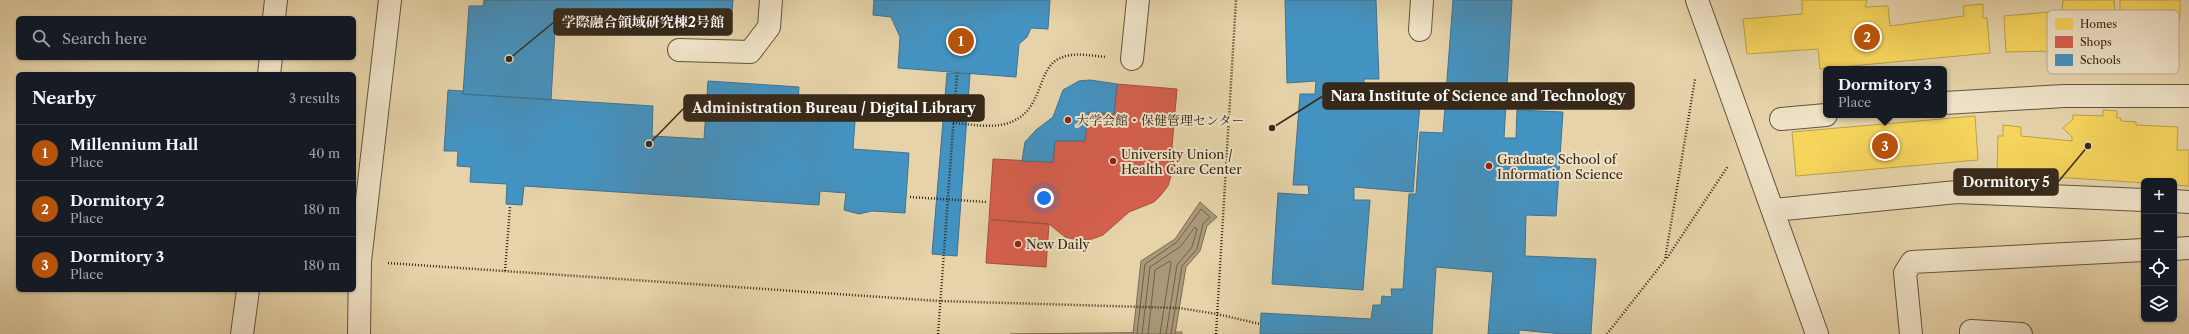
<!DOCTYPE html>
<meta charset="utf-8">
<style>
:root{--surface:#171b24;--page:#20242c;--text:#f1f3f6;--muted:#9ea1a6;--line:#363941;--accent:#b45309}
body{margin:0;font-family:"Libre Caslon Text","Noto Serif JP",serif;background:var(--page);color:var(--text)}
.controls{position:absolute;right:12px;bottom:12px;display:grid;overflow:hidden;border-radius:6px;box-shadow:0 1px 3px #0004}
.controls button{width:36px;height:36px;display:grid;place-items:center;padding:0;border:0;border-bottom:1px solid var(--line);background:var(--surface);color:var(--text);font:20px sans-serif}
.you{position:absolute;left:1044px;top:198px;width:14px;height:14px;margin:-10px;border:3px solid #fff;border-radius:50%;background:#1a73e8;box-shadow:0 0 0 6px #1a73e833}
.badge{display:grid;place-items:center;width:26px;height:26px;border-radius:50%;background:var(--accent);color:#fff;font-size:13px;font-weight:700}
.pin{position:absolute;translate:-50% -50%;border:2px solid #fff;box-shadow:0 1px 4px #0006}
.popup{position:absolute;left:1823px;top:66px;width:124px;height:52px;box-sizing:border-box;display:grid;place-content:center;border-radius:6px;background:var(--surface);filter:drop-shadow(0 1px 3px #0005);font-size:13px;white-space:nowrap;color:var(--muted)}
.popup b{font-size:15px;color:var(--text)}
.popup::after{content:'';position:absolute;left:50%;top:100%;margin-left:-8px;border:8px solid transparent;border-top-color:var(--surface)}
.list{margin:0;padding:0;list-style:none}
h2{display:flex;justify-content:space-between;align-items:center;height:52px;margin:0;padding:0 16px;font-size:17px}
h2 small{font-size:13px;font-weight:400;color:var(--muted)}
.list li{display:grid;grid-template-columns:26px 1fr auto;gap:12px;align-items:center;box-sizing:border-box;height:56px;padding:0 16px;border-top:1px solid var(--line)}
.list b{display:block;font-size:15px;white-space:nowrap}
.list p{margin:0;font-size:13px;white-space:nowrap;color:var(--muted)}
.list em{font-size:13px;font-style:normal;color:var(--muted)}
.icon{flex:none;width:22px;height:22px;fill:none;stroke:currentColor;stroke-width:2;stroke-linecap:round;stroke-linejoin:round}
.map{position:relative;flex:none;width:2189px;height:334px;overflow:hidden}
.search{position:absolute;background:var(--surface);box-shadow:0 1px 3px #0004;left:16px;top:16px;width:340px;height:44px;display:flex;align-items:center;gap:10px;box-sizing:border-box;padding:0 14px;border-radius:6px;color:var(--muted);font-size:15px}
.panel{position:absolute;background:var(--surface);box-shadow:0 1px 3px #0004;left:16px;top:72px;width:340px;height:220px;border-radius:6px}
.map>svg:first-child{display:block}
</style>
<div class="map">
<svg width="2189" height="334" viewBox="0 0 2189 334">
<rect width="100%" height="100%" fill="#e6d3a9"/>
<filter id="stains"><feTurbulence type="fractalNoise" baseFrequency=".005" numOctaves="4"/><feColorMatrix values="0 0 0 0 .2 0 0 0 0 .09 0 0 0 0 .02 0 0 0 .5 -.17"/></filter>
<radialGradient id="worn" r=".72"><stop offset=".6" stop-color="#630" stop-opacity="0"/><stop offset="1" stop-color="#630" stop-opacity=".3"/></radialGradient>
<path fill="#c8b691" stroke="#7f7055" d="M1182 332V334H1010Z"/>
<path fill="#aa9978" stroke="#7c6c52" d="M1200 202 1217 217 1207 226 1200 251 1186 267 1175 334H1133L1141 261 1175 239Z"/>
<path fill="#f6d55c" stroke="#bca148" d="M1802 0H1867L1865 7 1888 6 1890 26 1964 16 1963 6 1983 4V18H1987L1990 53 1820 69 1818 49 1747 54 1743 19 1802 14Z
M2063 0H2114L2115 20H2120V0H2180V18H2174L2176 55 2053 57V51L2006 52 2004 16 2062 11Z
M2103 110 2117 111V118H2121V121L2136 122V125L2178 127 2177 150H2189V186L2174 185V181H2144V183L1997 173 1998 136H2003V125L2021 127V136L2072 141V137L2063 128 2073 119V115L2103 116Z
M1975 116 1978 160 1796 176 1792 132Z"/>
<path fill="#d6604d" stroke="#a6503d" d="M1117 84 1177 89 1172 147 1174 166 1168 186 1161 195 1154 202 1129 212 1103 235 1092 239 1078 240 1065 237 1049 224 989 219 993 159 1053 162 1055 141H1085L1088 112 1114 114Z
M989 220 1049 224 1046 267 986 263Z"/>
<path fill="#4393c3" stroke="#3f7390" d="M484 0H733L731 26 556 13 551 100 463 94 469 6H483Z
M874 0H1050L1048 29 1031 28 1027 37 1019 44 1016 77 898 68 900 37 891 17 873 15Z
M1285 0H1376L1379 79H1364V99L1420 103 1413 192 1354 187V200H1370L1363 290 1272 284 1278 193 1309 195 1308 185H1293L1300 94H1315L1316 81 1287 83Z
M1453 0H1512L1504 138H1516L1517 110 1563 112 1556 216 1526 215 1525 256 1596 259 1591 334H1563L1519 330V334H1488L1493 272 1436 267 1432 334H1260L1261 313 1371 319 1373 305H1381L1382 296 1392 297 1391 289H1403L1409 194H1416L1420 132 1443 133Z
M947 73 970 74 957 256 932 254Z
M1090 80 1117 84 1114 114 1088 112 1085 141H1055L1053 162 1022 161 1025 142 1036 130 1053 117 1063 90 1079 81Z
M708 81 799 87 797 117 855 121 853 149 909 153 905 213 872 211 859 214 844 210 846 193 820 191 819 205 524 186 522 205 506 204 507 184 470 182 471 167 457 166 458 151H444L448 90 463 91V94L653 106 652 136 704 139Z"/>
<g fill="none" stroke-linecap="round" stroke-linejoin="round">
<path stroke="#706148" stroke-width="1" d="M1137 334 1145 264 1177 242 1201 209 1210 217 1203 224 1197 249 1182 266 1171 334
M1142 334 1150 267 1181 246 1195 227 1197 229 1192 247 1177 265 1166 334
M1148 334 1155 270 1170 261 1171 263 1160 334"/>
<g stroke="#62543d" stroke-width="24">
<path id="minor" d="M1697 0 1817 334
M274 18 276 0
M1420 30 1422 0
M679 50 750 52 769 27 771 0
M1132 59 1138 0
M269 74 271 58
M1944 103 2064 96H2189
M1781 119 1826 115
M2174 201 2189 202
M1774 210 1957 192 2144 200
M2174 249 2189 248
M242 334 248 290
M359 334 360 261 390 0
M1911 334 1905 273 1912 262 2144 250
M1971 334V331L2021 334"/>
</g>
<path stroke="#362919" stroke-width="2.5" stroke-dasharray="1 2" stroke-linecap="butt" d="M953 123C970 124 989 128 1005 124 1047 113 1034 66 1063 57 1076 52 1092 56 1106 57
M910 197 987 202
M1667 258 1728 166
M388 263 939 301 1179 308 1217 314 1260 324
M505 271 510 207
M938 334 957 74
M1216 334 1236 0
M1607 334 1665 260 1695 79"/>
<use href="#minor" stroke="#efe2c7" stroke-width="22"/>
</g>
<g fill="#8f2418" stroke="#efe2c7" stroke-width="1.5">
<circle cx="1068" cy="120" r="4"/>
<circle cx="1113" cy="161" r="4"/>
<circle cx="1489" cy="166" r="4"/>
<circle cx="1018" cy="244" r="4"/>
</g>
<g text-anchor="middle" stroke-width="4" stroke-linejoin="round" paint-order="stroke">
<g font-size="13" fill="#362919" stroke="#efe2c7" text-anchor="start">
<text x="1076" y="125">大学会館・保健管理センター</text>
<text x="1121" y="159">University Union /<tspan x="1121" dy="15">Health Care Center</tspan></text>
<text x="1497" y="164">Graduate School of<tspan x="1497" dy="15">Information Science</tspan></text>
<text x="1026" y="249">New Daily</text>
</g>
</g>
<rect x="2047" y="10" width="132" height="64" rx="6" fill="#efe2c7" stroke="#b8aa93" stroke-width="1"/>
<rect x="2055" y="18" width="18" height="12" fill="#f6d55c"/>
<rect x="2055" y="36" width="18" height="12" fill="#d6604d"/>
<rect x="2055" y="54" width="18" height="12" fill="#4393c3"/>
<g font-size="11" fill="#362919">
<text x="2080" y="28">Homes</text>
<text x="2080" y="46">Shops</text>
<text x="2080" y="64">Schools</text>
</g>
<path fill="none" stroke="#362919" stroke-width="1.5" d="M509 59L554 22M1272 128L1323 96M649 144L684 108M2088 146L2058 182"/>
<g fill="#362919" stroke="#efe2c7" stroke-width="1.5">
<circle cx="509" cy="59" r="4"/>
<circle cx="1272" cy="128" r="4"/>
<circle cx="649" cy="144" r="4"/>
<circle cx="2088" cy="146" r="4"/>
</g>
<g fill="#362919" stroke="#362919" stroke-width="1.5">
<rect x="554" y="9" width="178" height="26" rx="4"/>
<rect x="1323" y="83" width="311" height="26" rx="4"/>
<rect x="684" y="95" width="300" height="26" rx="4"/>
<rect x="1954" y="169" width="104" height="26" rx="4"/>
</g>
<g font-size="14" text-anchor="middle" font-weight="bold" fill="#fff">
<text x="643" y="27">学際融合領域研究棟2号館</text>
<text x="1478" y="101">Nara Institute of Science and Technology</text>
<text x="834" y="113">Administration Bureau / Digital Library</text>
<text x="2006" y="187">Dormitory 5</text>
</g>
<rect width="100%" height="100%" filter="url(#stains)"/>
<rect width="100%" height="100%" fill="url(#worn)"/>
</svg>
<div class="controls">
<button>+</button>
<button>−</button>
<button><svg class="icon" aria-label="locate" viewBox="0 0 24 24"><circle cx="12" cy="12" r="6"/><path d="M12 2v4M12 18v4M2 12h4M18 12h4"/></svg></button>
<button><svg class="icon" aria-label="layers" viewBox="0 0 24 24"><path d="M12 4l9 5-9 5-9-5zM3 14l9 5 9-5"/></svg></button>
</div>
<div class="you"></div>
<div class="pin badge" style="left:961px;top:41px">1</div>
<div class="pin badge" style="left:1867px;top:37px">2</div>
<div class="pin badge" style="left:1885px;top:146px">3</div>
<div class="popup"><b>Dormitory 3</b>Place</div>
<div class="search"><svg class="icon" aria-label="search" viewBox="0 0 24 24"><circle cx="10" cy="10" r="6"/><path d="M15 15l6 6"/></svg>Search here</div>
<section class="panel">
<h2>Nearby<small>3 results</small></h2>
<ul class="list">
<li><span class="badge">1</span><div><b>Millennium Hall</b><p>Place</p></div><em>40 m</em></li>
<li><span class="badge">2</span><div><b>Dormitory 2</b><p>Place</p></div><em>180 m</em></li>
<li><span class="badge">3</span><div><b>Dormitory 3</b><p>Place</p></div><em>180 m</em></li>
</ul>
</section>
</div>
